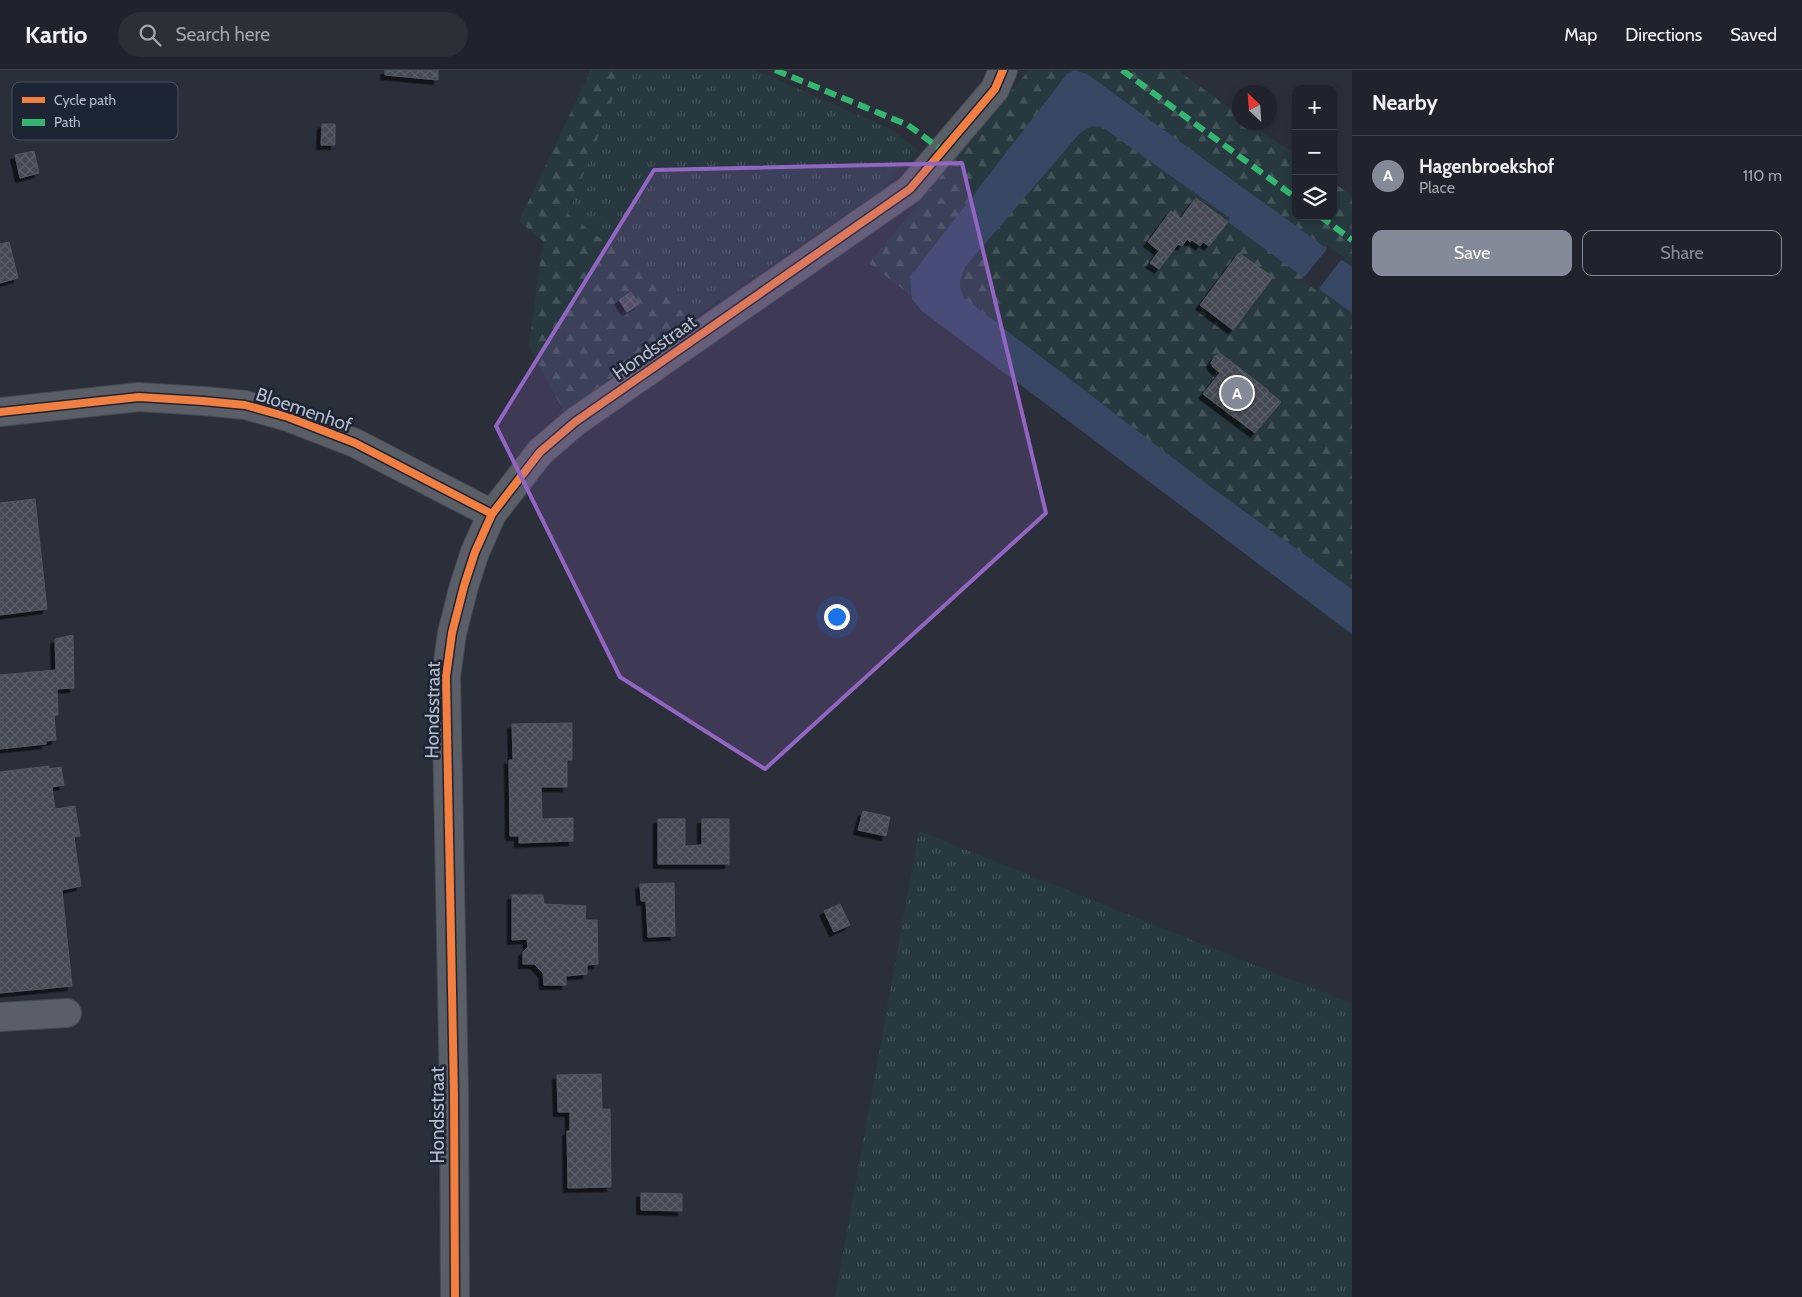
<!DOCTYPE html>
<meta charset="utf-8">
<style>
:root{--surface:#20232b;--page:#2d2f37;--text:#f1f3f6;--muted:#a2a4a9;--line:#3d4047;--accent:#848a97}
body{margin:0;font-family:Cabin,sans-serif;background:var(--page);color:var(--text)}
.controls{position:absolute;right:15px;top:15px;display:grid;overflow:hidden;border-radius:10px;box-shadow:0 2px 8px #0003}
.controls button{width:45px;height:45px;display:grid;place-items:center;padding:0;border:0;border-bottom:1px solid var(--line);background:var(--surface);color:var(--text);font:25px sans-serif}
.compass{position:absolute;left:1232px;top:15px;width:45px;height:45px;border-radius:50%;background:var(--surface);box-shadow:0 2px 8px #0003;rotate:335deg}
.you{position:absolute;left:836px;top:546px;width:18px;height:18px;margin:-12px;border:4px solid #fff;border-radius:50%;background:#1a73e8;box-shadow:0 0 0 8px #1a73e833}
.badge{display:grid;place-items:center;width:32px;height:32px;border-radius:50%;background:var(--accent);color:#fff;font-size:16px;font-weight:700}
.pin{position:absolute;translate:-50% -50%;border:2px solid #fff;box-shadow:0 1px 5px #0006}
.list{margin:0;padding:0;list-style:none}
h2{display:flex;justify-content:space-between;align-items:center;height:65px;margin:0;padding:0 20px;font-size:21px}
h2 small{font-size:16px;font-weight:400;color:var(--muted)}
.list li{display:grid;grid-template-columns:32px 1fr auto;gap:15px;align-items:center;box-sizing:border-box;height:80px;padding:0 20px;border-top:1px solid var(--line)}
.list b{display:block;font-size:19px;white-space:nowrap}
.list p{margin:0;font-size:16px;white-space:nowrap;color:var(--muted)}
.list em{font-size:16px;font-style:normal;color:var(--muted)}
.actions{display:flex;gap:10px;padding:15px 20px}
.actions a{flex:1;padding:11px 0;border:1px solid var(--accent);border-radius:10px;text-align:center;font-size:18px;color:var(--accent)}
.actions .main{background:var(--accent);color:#fff}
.icon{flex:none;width:28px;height:28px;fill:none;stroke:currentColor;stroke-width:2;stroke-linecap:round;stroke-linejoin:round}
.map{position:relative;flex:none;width:1352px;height:1227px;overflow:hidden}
header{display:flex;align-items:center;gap:30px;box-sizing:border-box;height:70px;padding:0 25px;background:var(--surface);border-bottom:1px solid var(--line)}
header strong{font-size:24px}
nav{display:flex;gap:28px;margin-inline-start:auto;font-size:18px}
.search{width:350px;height:45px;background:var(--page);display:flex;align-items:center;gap:12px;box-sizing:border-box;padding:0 18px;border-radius:28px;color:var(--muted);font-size:19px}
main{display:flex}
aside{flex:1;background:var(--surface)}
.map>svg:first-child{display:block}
</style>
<header>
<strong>Kartio</strong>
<div class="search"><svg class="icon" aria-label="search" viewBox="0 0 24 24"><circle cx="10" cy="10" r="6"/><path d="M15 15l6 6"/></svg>Search here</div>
<nav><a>Map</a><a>Directions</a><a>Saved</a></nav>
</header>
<main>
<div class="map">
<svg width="1352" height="1227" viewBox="0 0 1352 1227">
<defs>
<pattern id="grass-tufts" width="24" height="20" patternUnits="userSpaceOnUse" patternTransform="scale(1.25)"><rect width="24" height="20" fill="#27393f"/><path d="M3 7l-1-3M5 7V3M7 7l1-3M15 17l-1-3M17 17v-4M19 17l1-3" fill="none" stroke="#445459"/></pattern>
<pattern id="forest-firs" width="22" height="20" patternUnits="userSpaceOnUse" patternTransform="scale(1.25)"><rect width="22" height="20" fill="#27393f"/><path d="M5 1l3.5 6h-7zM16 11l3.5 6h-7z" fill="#445459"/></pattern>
<pattern id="building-cross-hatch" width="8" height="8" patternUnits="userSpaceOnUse" patternTransform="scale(1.25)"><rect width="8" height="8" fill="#444851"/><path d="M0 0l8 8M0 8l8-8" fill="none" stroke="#5d6069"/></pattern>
<filter id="shadow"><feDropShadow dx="-4.5" dy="4.5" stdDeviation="0" flood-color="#0009"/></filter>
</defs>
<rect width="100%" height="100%" fill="#2a2f39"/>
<path fill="url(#grass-tufts)" d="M624 0H755L893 60 918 80 880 121 700 243 568 144Z
M919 761 1352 934V1227H835Z"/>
<path fill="url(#forest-firs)" d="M591 0H624L568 144 700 243 564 342 529 275 543 171 519 151Z
M1029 0H1177L1239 45 1240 52 1250 53 1296 85V146H1333V112L1352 126V566L869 193Z"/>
<path fill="#384764" d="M1074 0 1087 4 1352 197V243L1228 152 1230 148 1102 57C1092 55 1088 58 1080 63L965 197C959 211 958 214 964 228L1212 418 1352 519V564L922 241 912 229 910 207 1067 4Z"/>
<path fill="#2a2f39" d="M1327 175 1346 189 1340 191 1317 221 1302 210 1326 180Z"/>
<path fill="url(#building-cross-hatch)" stroke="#525761" filter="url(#shadow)" d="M385 0H438V10L385 5Z
M322 54H335V75H321Z
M34 81 39 103 20 108 15 85Z
M1196 128 1228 152 1209 176 1203 172 1200 176 1192 170 1190 172 1187 169 1182 176 1178 174 1159 199 1150 193 1159 181 1148 172 1171 141 1181 148Z
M9 172 18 208 0 213V174Z
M1239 183 1273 207 1233 260 1200 235Z
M631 222 639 234 627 242 619 230Z
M1221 284 1268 320V321L1281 332 1255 363 1203 324 1220 303 1213 297 1211 293 1215 286Z
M35 429 47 539 0 545V433Z
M73 565 74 618 57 619 58 645 54 646 56 670 46 671V674L0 679V605L56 600 55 569Z
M572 653V690H567V717H541L542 749 573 748V771L519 773V766H510L509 690H513L512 654Z
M49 696V699L61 697 64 715 52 717 55 739 75 736 80 766 74 767 81 816 62 820 72 916 0 923V702Z
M863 741 890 747 886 766 858 760Z
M658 749H685V776L702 775V749H729V794H658Z
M674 813 675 866 648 867 646 831H641L640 814Z
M512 825H543L544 834 586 836 585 850H597L598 894 587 895V904L566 906V915H544L543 903 534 894H523V882L528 877 527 869 512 870Z
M840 834 850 855 834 862 824 841Z
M601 1004 602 1039H610L611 1117 568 1118 567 1061H570V1042H558L557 1005Z
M641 1123 682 1124V1141L641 1140Z"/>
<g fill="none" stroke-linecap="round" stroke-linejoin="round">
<g stroke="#464a52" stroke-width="30">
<path id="minor" d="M0 342 139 327 203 331 245 335 288 347 355 373 492 444
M0 947 67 943
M455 1227 454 1024 446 607 452 563 464 516 475 482 492 444 540 382 575 352 910 119 995 19 1003 0"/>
</g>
<use href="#minor" stroke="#5a5e67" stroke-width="28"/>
<path stroke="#33b770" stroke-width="6" stroke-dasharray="12 6" stroke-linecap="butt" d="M775 0 908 55 943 81
M1122 0 1296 128
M1320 146 1352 170"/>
<g stroke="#1d2434" stroke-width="11">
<path id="cycleway" d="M0 342 139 327 203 331 245 335 288 347 355 373 492 444
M455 1227 454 1024 446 607 452 563 464 516 475 482 492 444 540 382 575 352 910 119 995 19 1003 0"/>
</g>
<use href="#cycleway" stroke="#f27e40" stroke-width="8"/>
</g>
<path fill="#9265c3" fill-opacity="0.2" stroke="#9265c3" stroke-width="4" stroke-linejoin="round" d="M962 93 1046 443 765 699 620 607 496 356 654 100Z"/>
<g text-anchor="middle" stroke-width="5" stroke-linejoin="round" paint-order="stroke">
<g font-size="19" fill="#b5bbca" stroke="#1d2434">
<text transform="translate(654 277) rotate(-35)" y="7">Hondsstraat</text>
<text transform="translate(304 339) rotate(19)" y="7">Bloemenhof</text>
<text transform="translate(432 640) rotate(-89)" y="7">Hondsstraat</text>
<text transform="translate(437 1045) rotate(-90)" y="7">Hondsstraat</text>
</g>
</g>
<rect x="12" y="12" width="166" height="58" rx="8" fill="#1d2434" stroke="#4b5161" stroke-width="1"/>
<rect x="22" y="27" width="23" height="6" fill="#f27e40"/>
<rect x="22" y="49" width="23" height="7" fill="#33b770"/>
<g font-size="14" fill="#b5bbca">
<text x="54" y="35">Cycle path</text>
<text x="54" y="57">Path</text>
</g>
</svg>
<div class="controls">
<button>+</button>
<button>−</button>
<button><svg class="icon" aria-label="layers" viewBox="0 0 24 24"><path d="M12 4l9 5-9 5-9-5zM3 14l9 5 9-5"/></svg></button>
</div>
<svg class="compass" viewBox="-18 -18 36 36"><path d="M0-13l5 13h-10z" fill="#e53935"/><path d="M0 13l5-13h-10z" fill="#a2a4a9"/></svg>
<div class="you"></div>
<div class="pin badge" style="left:1237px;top:323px">A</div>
</div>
<aside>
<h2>Nearby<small></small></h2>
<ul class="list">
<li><span class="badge">A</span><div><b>Hagenbroekshof</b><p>Place</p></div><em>110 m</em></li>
</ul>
<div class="actions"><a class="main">Save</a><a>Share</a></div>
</aside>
</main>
